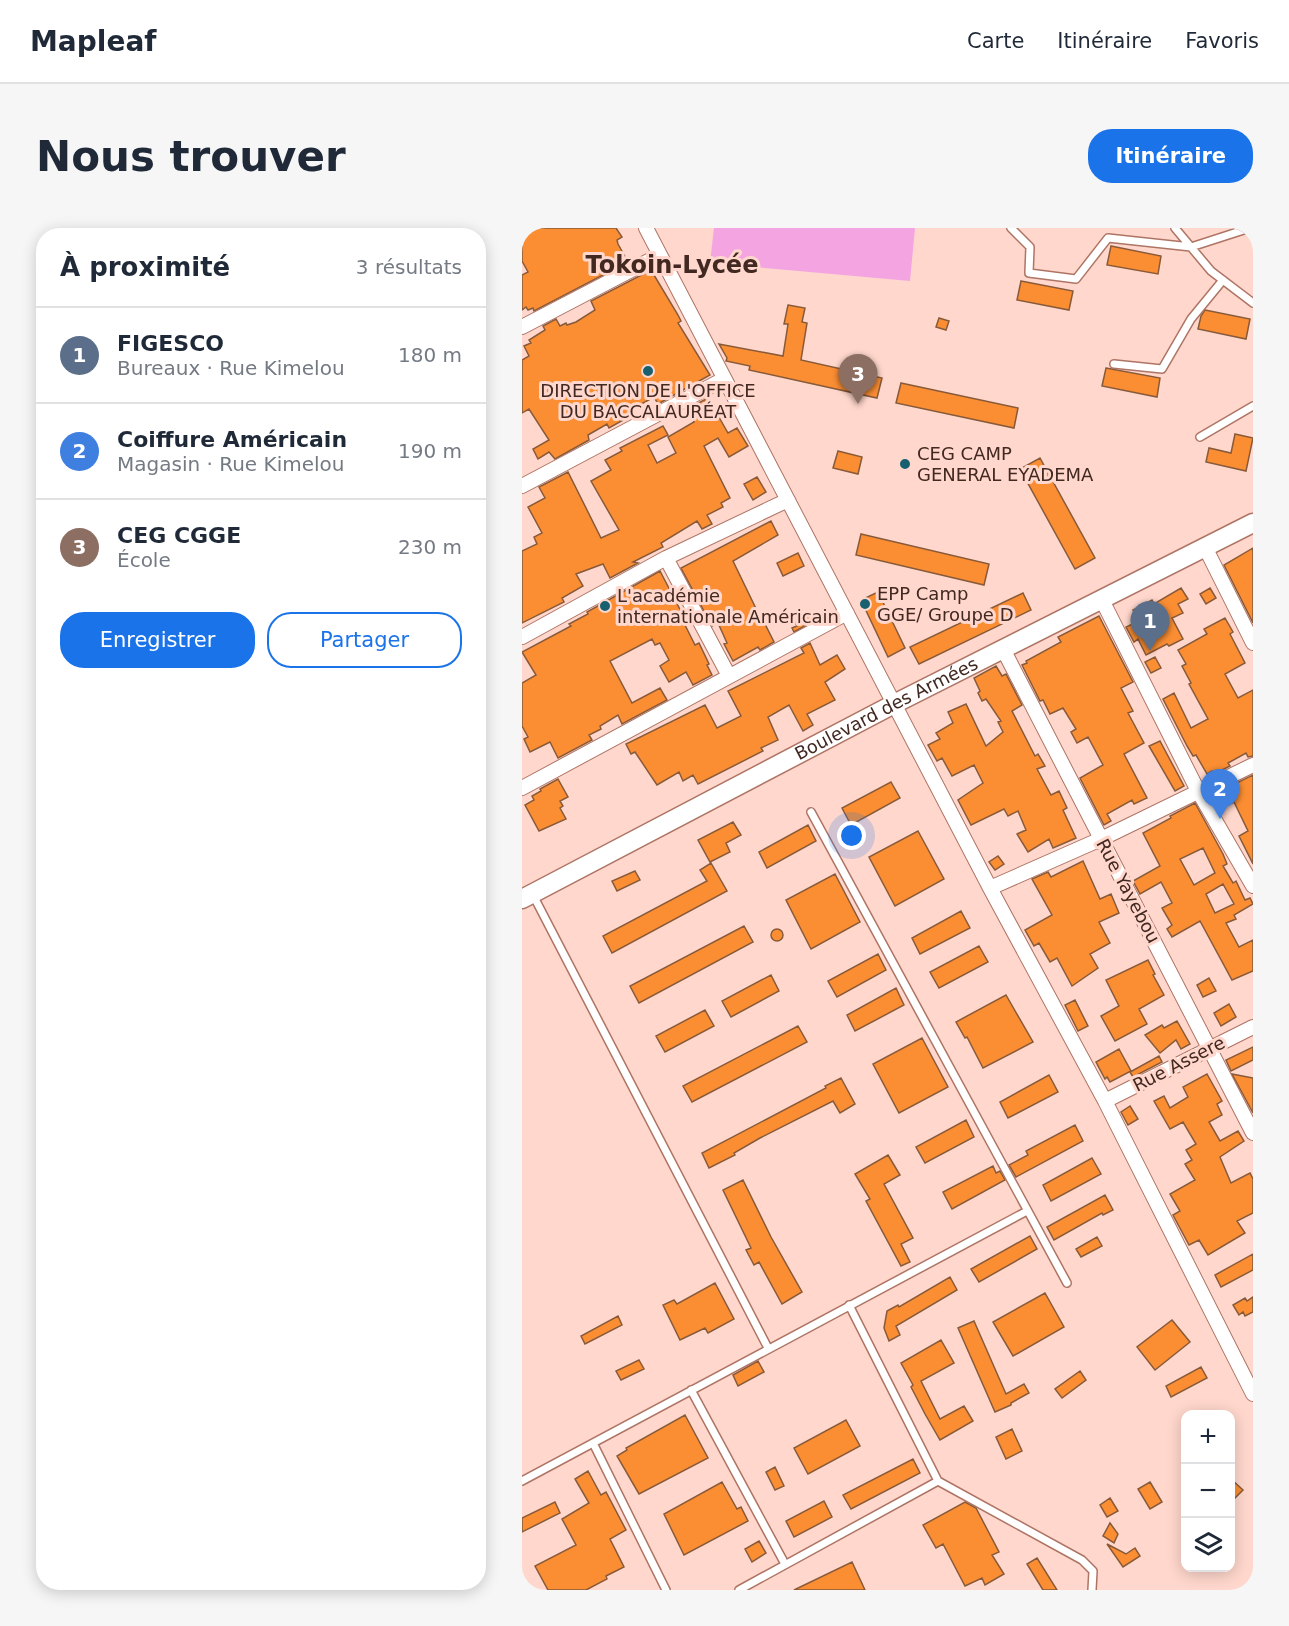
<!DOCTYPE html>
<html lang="fr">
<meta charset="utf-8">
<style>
:root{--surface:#fff;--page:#f6f6f7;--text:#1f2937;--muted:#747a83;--line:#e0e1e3;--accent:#1a73e8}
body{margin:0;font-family:"DejaVu Sans",sans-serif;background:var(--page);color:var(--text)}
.controls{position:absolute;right:18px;bottom:18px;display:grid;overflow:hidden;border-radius:12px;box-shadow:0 3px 15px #0003}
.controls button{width:54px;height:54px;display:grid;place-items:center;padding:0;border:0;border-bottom:2px solid var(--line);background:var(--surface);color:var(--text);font:30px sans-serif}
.you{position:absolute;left:330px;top:608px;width:21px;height:21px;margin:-15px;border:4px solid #fff;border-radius:50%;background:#1a73e8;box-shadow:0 0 0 9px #1a73e833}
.badge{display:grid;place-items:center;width:39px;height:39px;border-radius:50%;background:var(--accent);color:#fff;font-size:20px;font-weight:700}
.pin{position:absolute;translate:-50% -50px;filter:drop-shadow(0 2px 3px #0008)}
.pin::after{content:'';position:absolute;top:32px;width:21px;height:18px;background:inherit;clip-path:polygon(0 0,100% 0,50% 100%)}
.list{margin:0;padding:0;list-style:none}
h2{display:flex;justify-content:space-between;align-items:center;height:78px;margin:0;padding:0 24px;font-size:26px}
h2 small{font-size:20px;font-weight:400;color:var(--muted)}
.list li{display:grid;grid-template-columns:39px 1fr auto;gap:18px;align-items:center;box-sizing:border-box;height:96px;padding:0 24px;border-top:2px solid var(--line)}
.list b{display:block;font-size:22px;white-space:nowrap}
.list p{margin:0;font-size:20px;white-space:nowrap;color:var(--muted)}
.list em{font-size:20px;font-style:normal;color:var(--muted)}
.actions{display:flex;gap:12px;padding:18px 24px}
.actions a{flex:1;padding:14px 0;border:2px solid var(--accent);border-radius:24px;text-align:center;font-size:21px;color:var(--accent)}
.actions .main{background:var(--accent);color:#fff}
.icon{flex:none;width:33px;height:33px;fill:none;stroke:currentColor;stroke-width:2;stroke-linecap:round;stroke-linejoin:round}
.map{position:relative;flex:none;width:731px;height:1362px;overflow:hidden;border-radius:24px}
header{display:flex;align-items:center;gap:36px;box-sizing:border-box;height:84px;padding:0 30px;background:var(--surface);border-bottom:2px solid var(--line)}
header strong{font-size:28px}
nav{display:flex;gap:33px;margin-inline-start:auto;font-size:21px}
.intro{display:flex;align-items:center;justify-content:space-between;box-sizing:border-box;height:144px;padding:0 36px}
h1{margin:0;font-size:42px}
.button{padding:15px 27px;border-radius:24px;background:var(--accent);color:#fff;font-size:21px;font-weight:700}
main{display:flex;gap:36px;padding:0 36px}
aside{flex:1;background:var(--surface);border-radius:24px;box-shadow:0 3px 15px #0003}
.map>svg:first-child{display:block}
</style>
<header>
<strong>Mapleaf</strong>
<nav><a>Carte</a><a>Itinéraire</a><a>Favoris</a></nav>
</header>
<div class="intro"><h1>Nous trouver</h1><a class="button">Itinéraire</a></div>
<main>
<aside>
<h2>À proximité<small>3 résultats</small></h2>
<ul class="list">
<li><span class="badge" style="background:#5c6f8a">1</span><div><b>FIGESCO</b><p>Bureaux · Rue Kimelou</p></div><em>180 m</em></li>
<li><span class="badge" style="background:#3f7fe0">2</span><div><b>Coiffure Américain</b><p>Magasin · Rue Kimelou</p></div><em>190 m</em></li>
<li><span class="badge" style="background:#8d6e63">3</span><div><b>CEG CGGE</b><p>École</p></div><em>230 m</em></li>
</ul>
<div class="actions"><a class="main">Enregistrer</a><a>Partager</a></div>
</aside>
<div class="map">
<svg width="731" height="1362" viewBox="0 0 731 1362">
<rect width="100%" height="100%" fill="#ffd7cc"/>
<path fill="#f4a5e1" d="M192 0H393L388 53 188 35Z"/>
<path fill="#fb8e33" stroke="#895a39" stroke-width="1.5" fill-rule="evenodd" d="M0 0H94L100 9 95 12 96 16 106 34 12 83 11 80 6 82 4 79 0 82V47L6 44 0 33Z
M589 18 639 28 636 46 585 37Z
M129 42 156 87 159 93 156 95 188 147 136 176 132 169 110 181 112 186 87 200 85 196 66 207 67 212 33 231 27 224 16 231 11 221 27 212 7 181 0 185V132L7 128 2 118 9 115 7 112 23 102 21 98 34 91 38 98 44 95 45 97 54 94 73 82 69 73Z
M499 53 551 63 547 82 495 72Z
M266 77 283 80 280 94 285 95 279 132 360 150 355 170 227 142 228 138 204 133 205 130 197 116 261 128 266 96H262Z
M683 82 728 91 724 111 676 101 679 88Z
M417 90 427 93 424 102 414 99Z
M584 140 638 150 635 169 580 158Z
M379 155 496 180 492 200 374 175Z
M186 170 206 205 215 200 226 218 207 229 196 210 182 218 208 270 199 275 201 279 185 287 190 296 180 301 175 293 139 315 141 319 111 334 116 335 88 350 81 336 54 346 61 358 40 370 42 374 0 395V323L15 316 12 309 20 305 6 279 23 270 17 259 46 244 79 310 97 302 69 253 89 242 83 232 100 223 98 220 141 198 146 207 126 217 135 235 154 225 146 209 172 194 165 181Z
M713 206 731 210 724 243 684 234 687 220 709 225Z
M316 223 340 229 336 246 311 240Z
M518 230 573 330 553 341 498 241Z
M235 249 244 264 231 272 222 256Z
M249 293 256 307 211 333 241 395 242 394 252 414 238 422 236 419 211 433 202 416 205 415 196 395 190 398 159 340Z
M339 306 467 336 462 357 334 327Z
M731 320V395L702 337Z
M276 325 282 338 261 348 255 335Z
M138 343 163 391 161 393 173 417 177 415 187 436 185 437 190 447 171 457 164 444 147 454 138 438 147 432 138 415 133 417 130 411 88 433 110 475 138 460 145 472 100 496 96 487 78 498 79 501 67 507 70 512 36 530 28 514 8 524 2 511 6 509 0 498V455L14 447 0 424 49 398 47 396 66 386 65 384Z
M659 360 666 371 656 376 661 385 650 390 661 411 647 418 645 416 624 427 616 411 612 414 604 399 617 393 611 382 630 372 632 376Z
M688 360 694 370 684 376 678 366Z
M356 364 383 420 366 429 339 372Z
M501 365 509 382 397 436 388 419Z
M294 384 297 390 272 404 270 400 275 398 273 395Z
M577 388 611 454 599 460 611 483 606 485 622 515 602 526 625 570 612 576 610 572 585 586 589 593 582 597 558 550 581 537 566 509 555 515 549 504 554 501 541 480 528 486 521 472 518 473 500 437 505 435 504 433 539 414 536 409Z
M703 390 711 404 708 406 723 435 703 446 716 470 731 462V528L726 529 724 525 706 535 708 538 692 546 690 543 685 546 674 527 671 528 665 518 641 471 652 465 669 500 686 491 667 456 669 455 660 438 664 436 656 422 685 406 682 401Z
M288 415 298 437 315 427 323 441 303 454 313 472 285 486 291 497 281 503 267 477 246 489 256 512 239 520 241 523 176 556 171 547 161 553 157 544 135 557 113 524 109 526 104 516 183 477 195 500 219 488 206 463 282 425 279 420Z
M633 429 639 440 629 445 623 434Z
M474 438 480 448 484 446 500 477 490 483 513 528 516 526 523 538 515 541 529 567 537 563 545 580 541 582 554 610 531 620 527 611 506 624 495 606 504 602 496 583 486 588 482 581 449 597 436 572 461 555 452 537 430 548 420 530 415 533 406 517 418 511 414 505 431 495 426 484 444 476 464 518 481 504 476 494 479 493 464 471 460 473 456 465 458 463 452 450Z
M638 513 662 558 653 563 627 518Z
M731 547V636L717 608 726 603 712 574 700 580 692 566Z
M36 551 46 569 38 573 41 578 38 580 44 591 17 603 3 577 12 572 10 568 19 563 18 561Z
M369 554 378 570 329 597 320 580Z
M673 575 701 626 705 636 701 638 711 655 714 653 723 672 728 670 731 676 712 687 714 691 704 695 717 719 731 712V743L710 752 678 693 650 709 645 701 650 697 640 680 650 675 639 654 618 666 611 653 638 638 621 605 649 590 648 588ZM681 620 693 645 672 657 658 631ZM701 656 712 676 693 685 684 666Z
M211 594 219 607 204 615 208 624 188 634 176 612Z
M286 597 294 613 245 640 237 624Z
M396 603 422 651 373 678 347 629Z
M476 628 482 636 473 642 467 634Z
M561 633 578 671 589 666 597 685 577 694 588 715 568 726 576 740 550 758 535 730 528 734 517 715 512 718 503 702 530 687 510 651 526 644 529 649Z
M189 635 205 663 90 725 81 708 185 653 178 642Z
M113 643 118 652 95 663 90 653Z
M313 646 338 694 289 721 264 672Z
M439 683 448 700 398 726 390 710Z
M222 698 231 714 117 775 108 758Z
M249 707a6 6 0 1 1 12 0a6 6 0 1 1-12 0Z
M457 718 466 734 417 760 408 744Z
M356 726 364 742 315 769 306 753Z
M626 732 633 746 631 747 642 767 617 781 625 796 593 813 579 788 597 778 584 752Z
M249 747 257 763 209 789 200 773Z
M687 750 694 763 681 769 675 757Z
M374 760 382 777 333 803 325 787Z
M484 767 511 814 461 840 445 809 443 810 434 794Z
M553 772 566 798 556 803 543 777Z
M707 776 714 789 699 798 692 785Z
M183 782 192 798 143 824 134 808Z
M655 793 668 816 659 821 654 812 638 825 623 807 640 797 642 800Z
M276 798 285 814 170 874 161 858Z
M400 810 426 859 377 885 351 836Z
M731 819V832L709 843 704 832Z
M597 821 609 843 588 854 585 849 583 851 574 834Z
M637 828 640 834 611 849 608 844Z
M685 846 700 873 695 876 700 887 687 894 698 913 716 903 722 913 698 929 709 955 728 945 731 951V985L715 993 723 1005 686 1027 677 1012 667 1017 651 987 658 983 648 966 673 952 663 936 670 932 664 922 674 916 661 894 648 901 632 873 642 868 648 880 666 869 661 859Z
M710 846 731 850V885Z
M527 847 536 864 486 890 478 874Z
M319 850 333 876 318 885 311 873 238 910 212 925 213 927 187 940 180 925 304 860 303 858Z
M608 878 616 891 606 897 599 884Z
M444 892 452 909 403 935 394 919Z
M553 897 561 913 494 949 487 937 506 927 504 923Z
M366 927 378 947 362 956 391 1010 379 1016 388 1034 379 1038 344 973 348 971 333 946Z
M570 930 579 946 529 973 521 957Z
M471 938 474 945 478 943 483 952 430 981 421 964Z
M221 952 249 1009 280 1064 260 1076 237 1034 232 1037 224 1022 229 1020 201 962Z
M583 967 591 982 581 987 580 985 532 1012 525 999Z
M508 1008 515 1021 457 1054 449 1041Z
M575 1009 580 1018 559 1029 554 1021Z
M731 1026V1042L699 1059 693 1047Z
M428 1049 435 1062 374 1098 378 1107 367 1113 362 1100 365 1083 376 1077 377 1079Z
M193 1055 212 1091 186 1105 183 1100 158 1112 141 1077 152 1072 155 1076Z
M523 1065 542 1099 491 1128 471 1094Z
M731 1069V1084L723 1088 721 1084 717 1087 711 1077 723 1070 725 1073Z
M96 1088 100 1097 63 1116 59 1108Z
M650 1092 668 1114 633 1142 615 1119Z
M452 1093 484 1166 502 1156 507 1165 489 1175V1177L473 1184 436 1100Z
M419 1112 432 1135 399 1153 418 1191 442 1178 451 1193 418 1212 403 1186 389 1159 391 1157 379 1135Z
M117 1132 122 1141 99 1152 94 1143Z
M236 1133 242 1144 216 1158 211 1147Z
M679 1139 685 1150 649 1169 644 1158Z
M558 1143 564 1152 540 1170 533 1161Z
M163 1187 186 1230 117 1266 95 1228 105 1222 104 1220Z
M324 1192 338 1218 286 1246 272 1220Z
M490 1201 500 1223 484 1231 474 1209Z
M391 1231 398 1245 329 1281 321 1267Z
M253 1239 262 1258 253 1262 244 1244Z
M66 1243 79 1267 84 1264 104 1302 88 1311 102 1339 84 1348 85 1351 64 1362H26L13 1338 54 1317 40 1291 67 1275 53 1251Z
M708 1250 721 1262 708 1275Z
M200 1254 215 1281 219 1279 226 1293 162 1327 142 1286Z
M628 1254 640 1274 628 1281 616 1261Z
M588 1270 596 1283 585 1289 578 1277Z
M302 1273 310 1289 272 1309 264 1293Z
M33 1274 38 1285 0 1304V1290Z
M443 1274 454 1280 477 1324 470 1327 482 1346 463 1357 460 1350 443 1358 421 1316 414 1320 401 1297Z
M588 1295 596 1306 592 1315 581 1308Z
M237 1313 244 1325 230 1334 223 1321Z
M585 1316 604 1326 613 1320 618 1328 601 1339Z
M515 1330 535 1362H521L505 1336Z
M330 1334 343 1362H272Z"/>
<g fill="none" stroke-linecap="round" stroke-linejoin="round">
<g stroke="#ae7464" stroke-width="10">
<path id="service" d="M489 0 508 19 507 45 554 51 586 10 669 19 728 0
M653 0 689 43 731 75
M592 136 640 141 669 91 701 52
M678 209 731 178
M289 584 545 1055
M11 667 246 1120
M327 1077 416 1253 560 1332 571 1343 570 1362
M169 1162 263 1336
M71 1215 144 1362
M0 1253 505 983
M217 1362 416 1253"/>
</g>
<g stroke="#ae7464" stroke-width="16">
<path id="minor" d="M124 0 468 660 583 873 731 1166
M0 99 138 27
M0 258 202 151
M683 319 731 415
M144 330 207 448
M580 372 676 563 731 658
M0 409 144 330 266 272
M481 421 731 905
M0 560 325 385
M468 660 579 611 731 537
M583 873 731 799"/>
</g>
<g stroke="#ae7464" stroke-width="21">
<g id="tertiary">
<path id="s1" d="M0 671 372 476 731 295"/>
</g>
</g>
<use href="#service" stroke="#fff" stroke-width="7"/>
<use href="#minor" stroke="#fff" stroke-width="14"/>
<use href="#tertiary" stroke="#fff" stroke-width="18"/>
</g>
<g fill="#186070" stroke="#ffd7cc" stroke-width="2">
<circle cx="126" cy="143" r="6"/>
<circle cx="383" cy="236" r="6"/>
<circle cx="343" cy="376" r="6"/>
<circle cx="83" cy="378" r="6"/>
</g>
<g text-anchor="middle" stroke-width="6" stroke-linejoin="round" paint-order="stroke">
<g font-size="18" fill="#412821" stroke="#ffd7cc" text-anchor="start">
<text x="126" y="169" text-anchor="middle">DIRECTION DE L'OFFICE<tspan x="126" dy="21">DU BACCALAURÉAT</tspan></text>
<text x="395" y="232">CEG CAMP<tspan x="395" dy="21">GENERAL EYADEMA</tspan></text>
<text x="355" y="372">EPP Camp<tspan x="355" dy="21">GGE/ Groupe D</tspan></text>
<text x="95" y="374">L'académie<tspan x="95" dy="21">internationale Américain</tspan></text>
</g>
<g font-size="18" fill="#412821" stroke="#ffd7cc">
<text dy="6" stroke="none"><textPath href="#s1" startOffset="411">Boulevard des Armées</textPath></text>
<text transform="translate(606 663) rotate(62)" y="6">Rue Yayebou</text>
<text transform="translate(657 836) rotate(-27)" y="6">Rue Assere</text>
</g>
<g font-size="24" font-weight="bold" fill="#412821" stroke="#ffd7cc">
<text x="150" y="45">Tokoin-Lycée</text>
</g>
</g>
</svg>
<div class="controls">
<button>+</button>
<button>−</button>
<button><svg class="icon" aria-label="layers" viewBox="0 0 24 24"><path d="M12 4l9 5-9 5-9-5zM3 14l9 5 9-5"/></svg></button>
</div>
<div class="you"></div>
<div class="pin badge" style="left:628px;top:423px;background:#5c6f8a">1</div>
<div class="pin badge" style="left:698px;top:591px;background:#3f7fe0">2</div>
<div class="pin badge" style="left:336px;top:176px;background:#8d6e63">3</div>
</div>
</main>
